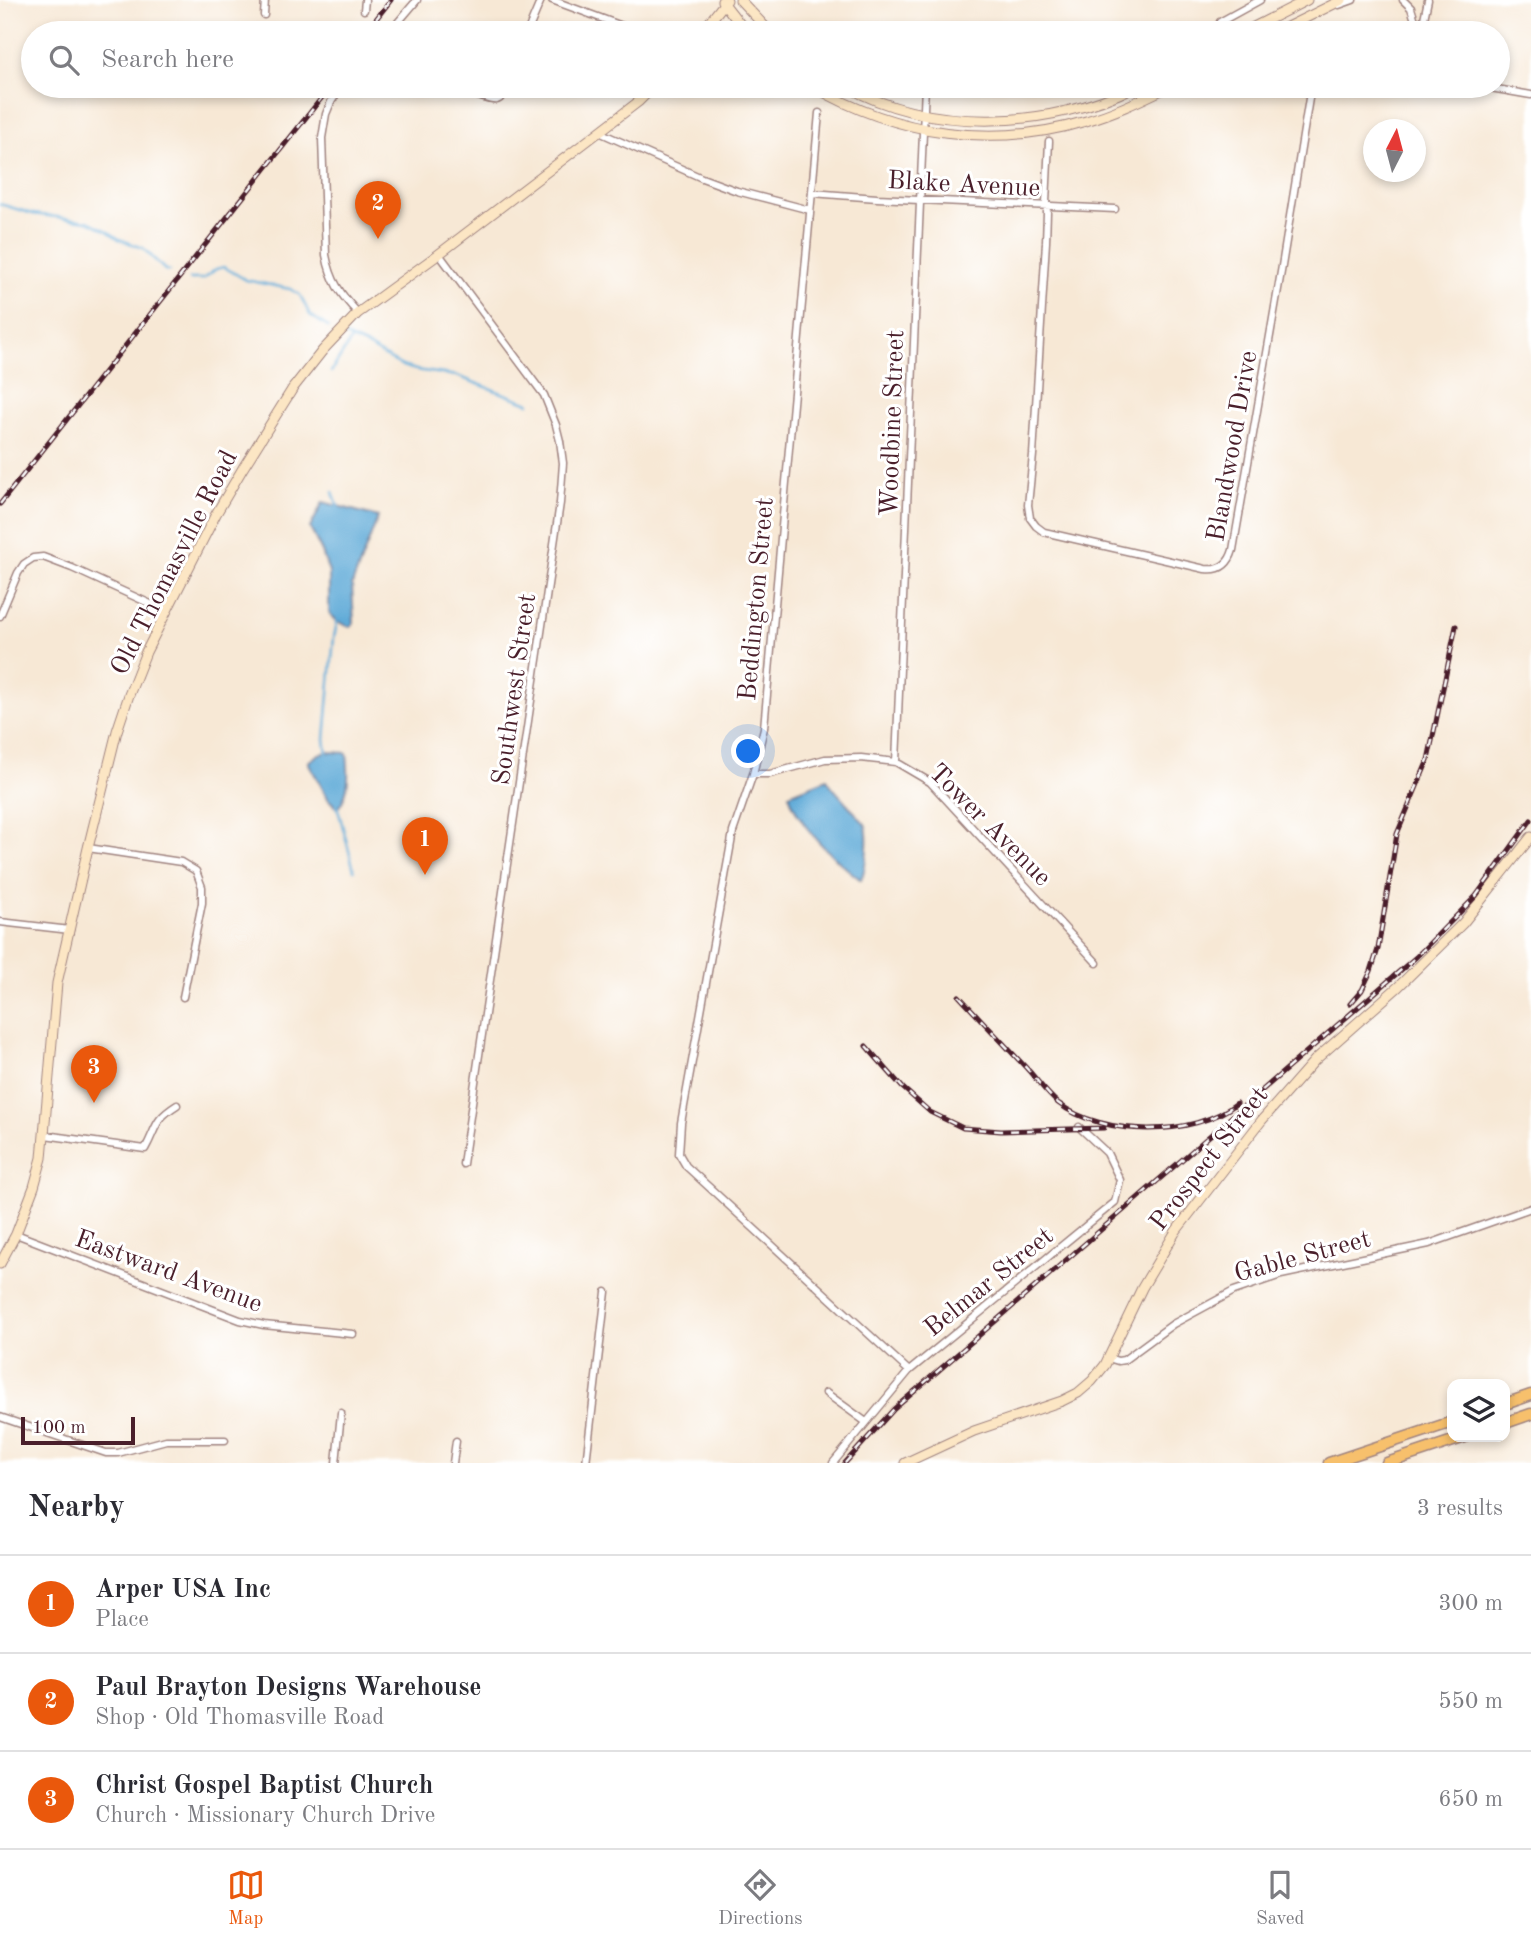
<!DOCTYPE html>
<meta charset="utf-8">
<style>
:root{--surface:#fff;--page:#f7f7f7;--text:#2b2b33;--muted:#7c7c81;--line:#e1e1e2;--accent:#ea580c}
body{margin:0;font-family:"Old Standard TT",serif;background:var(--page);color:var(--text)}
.controls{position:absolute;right:21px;bottom:21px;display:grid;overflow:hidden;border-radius:14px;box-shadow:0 4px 10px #0003}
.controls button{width:63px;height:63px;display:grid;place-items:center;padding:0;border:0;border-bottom:2px solid var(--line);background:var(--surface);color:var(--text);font:35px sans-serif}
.compass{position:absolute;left:1363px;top:119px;width:63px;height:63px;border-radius:50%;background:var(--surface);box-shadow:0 4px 10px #0003;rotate:6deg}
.scale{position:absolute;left:21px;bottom:18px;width:114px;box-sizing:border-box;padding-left:7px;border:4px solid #4a1f2b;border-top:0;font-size:19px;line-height:24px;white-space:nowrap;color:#4a1f2b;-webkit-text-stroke:5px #fff;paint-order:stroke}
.you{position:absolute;left:749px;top:752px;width:24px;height:24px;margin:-18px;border:5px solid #fff;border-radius:50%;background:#1a73e8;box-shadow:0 0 0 10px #1a73e833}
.badge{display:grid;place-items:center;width:46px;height:46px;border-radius:50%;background:var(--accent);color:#fff;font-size:23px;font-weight:700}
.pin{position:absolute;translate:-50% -58px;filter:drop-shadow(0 2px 4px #0008)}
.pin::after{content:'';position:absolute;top:37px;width:24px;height:21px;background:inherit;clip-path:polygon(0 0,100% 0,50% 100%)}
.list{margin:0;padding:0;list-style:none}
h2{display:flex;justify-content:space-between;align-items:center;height:91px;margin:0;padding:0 28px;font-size:30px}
h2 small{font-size:23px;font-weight:400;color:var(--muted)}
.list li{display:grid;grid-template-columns:46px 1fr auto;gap:21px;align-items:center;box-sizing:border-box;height:98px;padding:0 28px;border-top:2px solid var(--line)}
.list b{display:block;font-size:26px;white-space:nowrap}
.list p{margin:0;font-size:23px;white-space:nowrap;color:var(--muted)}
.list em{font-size:23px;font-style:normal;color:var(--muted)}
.icon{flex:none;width:38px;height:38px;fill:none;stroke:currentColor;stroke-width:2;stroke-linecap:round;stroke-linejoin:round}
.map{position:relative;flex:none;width:1531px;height:1463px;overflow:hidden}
.search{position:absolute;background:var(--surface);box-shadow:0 4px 10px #0003;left:21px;right:21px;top:21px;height:77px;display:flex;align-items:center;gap:18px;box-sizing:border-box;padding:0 24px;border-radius:38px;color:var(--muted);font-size:26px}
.sheet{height:385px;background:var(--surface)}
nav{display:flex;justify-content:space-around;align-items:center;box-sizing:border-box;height:98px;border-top:2px solid var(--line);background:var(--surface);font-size:19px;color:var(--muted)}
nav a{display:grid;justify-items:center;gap:4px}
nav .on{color:var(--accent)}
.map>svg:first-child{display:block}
</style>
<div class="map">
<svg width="1531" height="1463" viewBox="0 0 1531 1463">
<rect width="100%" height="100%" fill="#fff"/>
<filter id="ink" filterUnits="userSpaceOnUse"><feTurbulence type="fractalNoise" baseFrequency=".0143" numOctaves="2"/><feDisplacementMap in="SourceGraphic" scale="14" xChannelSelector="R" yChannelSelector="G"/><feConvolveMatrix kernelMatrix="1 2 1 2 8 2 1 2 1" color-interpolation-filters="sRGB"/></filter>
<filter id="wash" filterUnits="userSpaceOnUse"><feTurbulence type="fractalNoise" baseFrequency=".00686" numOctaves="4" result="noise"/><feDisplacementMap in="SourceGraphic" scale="28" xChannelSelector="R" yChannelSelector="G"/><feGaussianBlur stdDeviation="1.57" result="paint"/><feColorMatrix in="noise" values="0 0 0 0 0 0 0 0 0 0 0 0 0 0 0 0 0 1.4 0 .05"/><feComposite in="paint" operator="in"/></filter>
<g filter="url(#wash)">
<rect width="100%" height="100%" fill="#f7e8d5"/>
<path fill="#60abd8" stroke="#556582" stroke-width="2" d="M323 502 378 517 352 585 354 623 350 627 338 622 329 613V573L322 552 310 528Z
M330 752 347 753C349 772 350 793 338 808L329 800 308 762 319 754Z
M827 779 833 788 865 824C870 836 866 868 861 880 834 859 799 828 789 794Z"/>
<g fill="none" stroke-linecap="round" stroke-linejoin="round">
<path stroke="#60abd8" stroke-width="2.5" d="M0 204 33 214 88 221 106 230 119 239 143 248 165 270 170 271
M190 279H203L216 269 224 267 246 280 290 289 300 295 310 315 328 327
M345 336 369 347 402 366 416 370 457 376 529 403
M331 372 351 340
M333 492 339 510
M327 754 325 739 334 637 338 618
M337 805 354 870"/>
</g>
</g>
<g filter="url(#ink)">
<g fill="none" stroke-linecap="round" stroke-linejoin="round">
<g stroke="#a08480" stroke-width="9">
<path id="street" d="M552 0 641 33
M1403 0 1411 8 1419 33
M1339 5 1353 0
M364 10 365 0
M264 15 265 0
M1220 22 1260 0
M389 33 417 0
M527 33 541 0
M1421 33 1428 0
M342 86 331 102 326 114 322 138 326 255C331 281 340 294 358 313
M453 86C462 89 489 102 497 100 503 98 504 91 506 86
M1479 86 1531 95
M819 113 764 728 753 774 733 832 681 1123 679 1154 686 1166 909 1371
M599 132 702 178 737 191 810 210
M1049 141 1046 203 1047 212 1046 242 1033 455 1028 505 1030 518 1036 526 1044 532 1205 569C1220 571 1229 564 1233 550L1282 266 1311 86
M812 193 877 198 1115 209
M439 254 544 395 556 425 560 441 563 463 560 503 463 1164
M0 616 18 573 24 564 33 558 43 557 72 568 166 611
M896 762 925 86
M753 774H770L825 759 861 758 896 762 930 782 1097 963
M88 848 181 862 196 871 202 887V903L183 997
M0 922 70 930
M45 1135 145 1149C157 1128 153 1120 177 1105
M16 1234 240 1320 264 1325 353 1334
M1108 1358 1118 1361 1124 1360 1173 1324 1234 1291 1281 1275 1429 1244 1531 1208
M826 1393 866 1422
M0 1417 106 1453H118L166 1440H225
M336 1463 341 1413
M453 1463 456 1441
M586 1463 606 1292
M833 1463 909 1371 1115 1202 1120 1180 1107 1153 1079 1127"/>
</g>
<g stroke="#a08480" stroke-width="11">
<path id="secondary" d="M740 0 771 33
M722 1 747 33
M701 33 727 0
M1242 33 1307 0
M1275 33 1342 0
M813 86C896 135 994 149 1086 121 1115 113 1143 99 1170 86
M846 86C931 134 1051 129 1136 86
M0 1264 16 1234 34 1187 42 1158 57 983 88 848 117 731 129 695 146 652 216 514 243 468 293 388 323 350 358 313 439 254 599 132 638 102 654 86
M905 1463 974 1431 1062 1401 1078 1393 1092 1381 1105 1365 1142 1288 1176 1231 1262 1120 1315 1060 1398 987 1463 923 1531 837"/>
</g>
<g stroke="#a08480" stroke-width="13">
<path id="highway" d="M1505 1404 1531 1395
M1505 1423 1531 1414
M1329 1463 1452 1422
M1387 1463 1465 1437"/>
</g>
<use href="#street" stroke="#fff" stroke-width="6"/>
<use href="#secondary" stroke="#fce6c4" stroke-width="9"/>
<use href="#highway" stroke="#f7c06c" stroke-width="10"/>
<g stroke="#4a1f2b" stroke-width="5">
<path id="rail" d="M365 33 391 0
M0 504 331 86
M959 996C982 1021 1006 1046 1029 1071 1038 1081 1047 1094 1058 1103 1102 1137 1194 1138 1237 1103
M1350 1004 1362 990 1371 971 1378 949 1397 834 1428 760 1456 626
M866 1046 903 1088 930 1112 963 1128 1001 1131 1104 1128
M845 1463 894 1409 1416 957 1476 896 1531 820"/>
</g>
<use href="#rail" stroke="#fff" stroke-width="2.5" stroke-dasharray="8" stroke-linecap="butt"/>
</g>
</g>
<g text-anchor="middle" stroke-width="6" stroke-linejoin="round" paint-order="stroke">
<g font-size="26" fill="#4a1f2b" stroke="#fff">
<text transform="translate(964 183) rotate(3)" y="9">Blake Avenue</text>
<text transform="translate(891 423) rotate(-88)" y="9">Woodbine Street</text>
<text transform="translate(1231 446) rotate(-80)" y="9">Blandwood Drive</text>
<text transform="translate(173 562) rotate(-63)" y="9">Old Thomasville Road</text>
<text transform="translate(755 599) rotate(-85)" y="9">Beddington Street</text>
<text transform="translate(513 689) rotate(-82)" y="9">Southwest Street</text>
<text transform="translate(991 824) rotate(45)" y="9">Tower Avenue</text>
<text transform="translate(1208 1158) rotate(-52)" y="9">Prospect Street</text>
<text transform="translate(1302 1255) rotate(-15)" y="9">Gable Street</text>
<text transform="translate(169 1270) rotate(20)" y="9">Eastward Avenue</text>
<text transform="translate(988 1281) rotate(-39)" y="9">Belmar Street</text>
</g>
</g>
</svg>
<div class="controls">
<button><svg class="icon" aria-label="layers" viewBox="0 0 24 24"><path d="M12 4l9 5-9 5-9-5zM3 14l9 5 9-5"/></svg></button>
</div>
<svg class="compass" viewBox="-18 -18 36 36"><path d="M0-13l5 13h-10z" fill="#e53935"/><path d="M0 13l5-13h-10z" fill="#7c7c81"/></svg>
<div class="scale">100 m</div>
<div class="you"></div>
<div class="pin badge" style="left:425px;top:875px">1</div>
<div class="pin badge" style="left:378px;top:239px">2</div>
<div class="pin badge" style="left:94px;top:1103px">3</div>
<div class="search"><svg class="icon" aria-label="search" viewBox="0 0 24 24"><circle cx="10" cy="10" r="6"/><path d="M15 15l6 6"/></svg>Search here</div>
</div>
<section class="sheet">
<h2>Nearby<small>3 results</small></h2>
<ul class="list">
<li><span class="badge">1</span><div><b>Arper USA Inc</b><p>Place</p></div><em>300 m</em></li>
<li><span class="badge">2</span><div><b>Paul Brayton Designs Warehouse</b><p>Shop · Old Thomasville Road</p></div><em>550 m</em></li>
<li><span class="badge">3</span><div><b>Christ Gospel Baptist Church</b><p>Church · Missionary Church Drive</p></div><em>650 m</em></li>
</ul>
</section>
<nav>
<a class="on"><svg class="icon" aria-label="map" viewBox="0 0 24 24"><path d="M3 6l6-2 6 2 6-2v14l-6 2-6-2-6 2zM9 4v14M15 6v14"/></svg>Map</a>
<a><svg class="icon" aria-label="directions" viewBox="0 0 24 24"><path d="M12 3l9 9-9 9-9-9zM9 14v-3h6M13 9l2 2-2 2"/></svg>Directions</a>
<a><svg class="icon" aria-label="saved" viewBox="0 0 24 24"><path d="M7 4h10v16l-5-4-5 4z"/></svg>Saved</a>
</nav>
